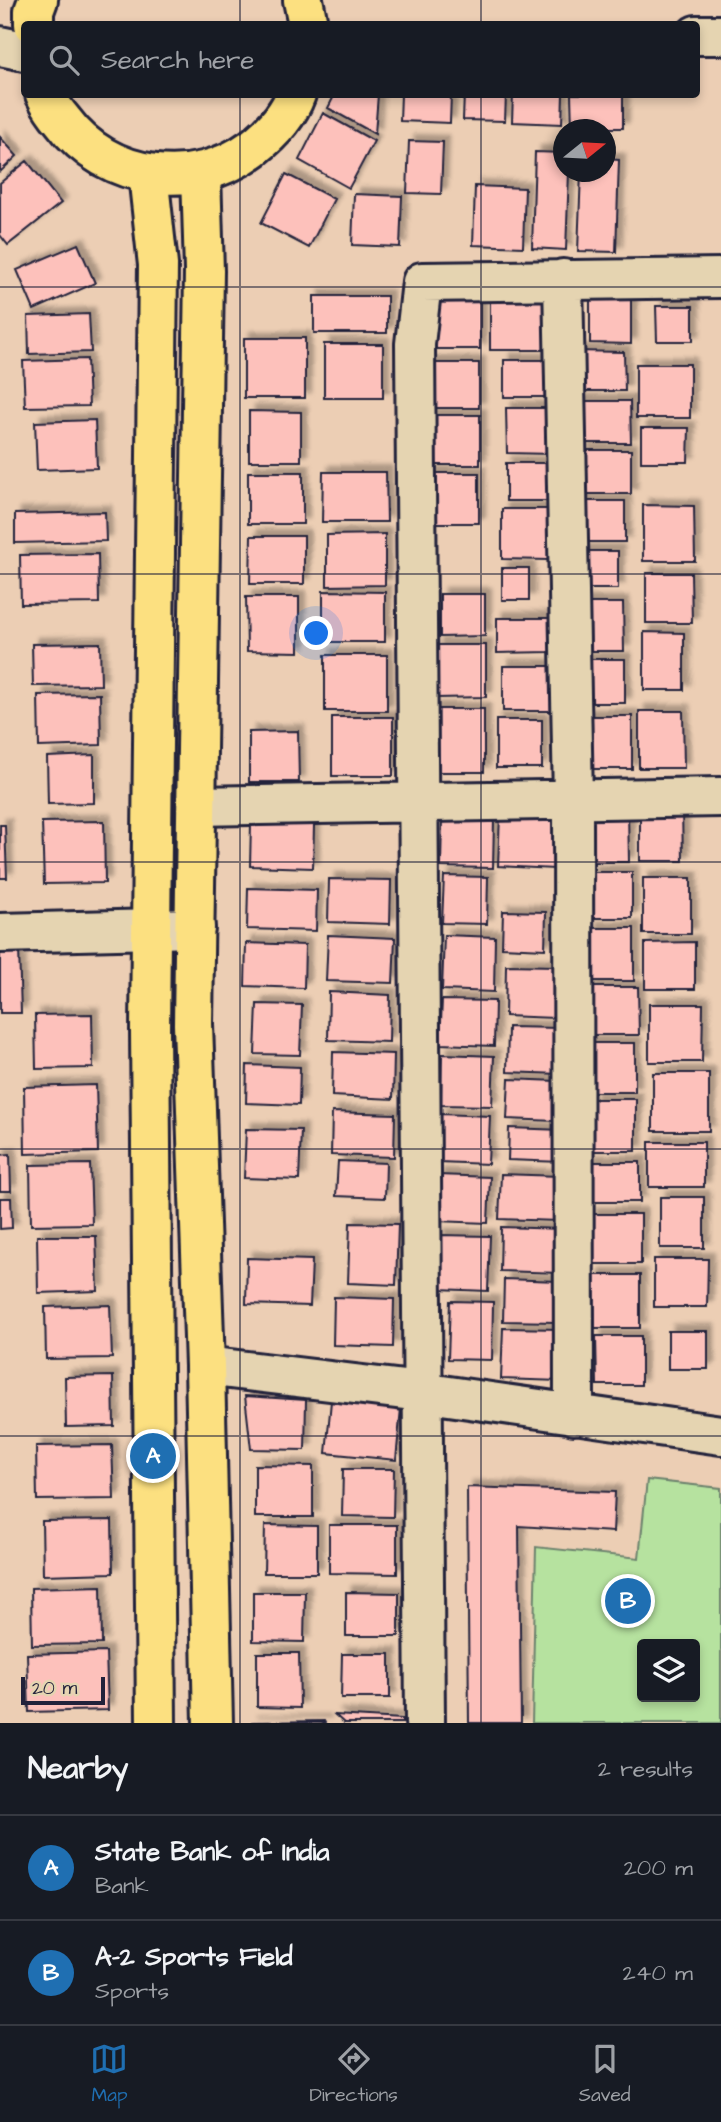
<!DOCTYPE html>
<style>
:root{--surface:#171b24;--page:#242831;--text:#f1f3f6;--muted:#9ea1a6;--line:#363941;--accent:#1f6fb2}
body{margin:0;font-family:"Architects Daughter",sans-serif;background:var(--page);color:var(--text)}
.controls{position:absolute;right:21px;bottom:21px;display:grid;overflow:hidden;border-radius:7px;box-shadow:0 4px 10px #0003}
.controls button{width:63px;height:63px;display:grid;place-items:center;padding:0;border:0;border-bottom:2px solid var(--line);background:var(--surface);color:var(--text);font:35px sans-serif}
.compass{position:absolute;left:553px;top:119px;width:63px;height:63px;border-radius:50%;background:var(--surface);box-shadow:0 4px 10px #0003;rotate:72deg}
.scale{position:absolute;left:21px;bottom:18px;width:84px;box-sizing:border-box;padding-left:7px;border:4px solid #22223b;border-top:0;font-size:19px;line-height:24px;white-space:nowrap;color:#22223b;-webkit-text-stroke:5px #e5d4b1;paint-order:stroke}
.you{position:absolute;left:317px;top:634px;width:24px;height:24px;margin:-18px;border:5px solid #fff;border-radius:50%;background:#1a73e8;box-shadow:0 0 0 10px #1a73e833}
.badge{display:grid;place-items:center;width:46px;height:46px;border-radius:50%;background:var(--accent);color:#fff;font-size:23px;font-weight:700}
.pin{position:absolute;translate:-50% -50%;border:4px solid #fff;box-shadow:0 2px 7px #0006}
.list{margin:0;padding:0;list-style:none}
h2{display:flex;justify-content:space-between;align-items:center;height:91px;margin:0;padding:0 28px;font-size:30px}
h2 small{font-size:23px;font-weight:400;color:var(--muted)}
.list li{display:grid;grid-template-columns:46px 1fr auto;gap:21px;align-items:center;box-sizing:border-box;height:105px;padding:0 28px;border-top:2px solid var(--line)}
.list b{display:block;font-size:26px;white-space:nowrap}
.list p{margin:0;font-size:23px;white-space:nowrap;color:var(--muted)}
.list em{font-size:23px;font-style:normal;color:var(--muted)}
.icon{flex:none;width:38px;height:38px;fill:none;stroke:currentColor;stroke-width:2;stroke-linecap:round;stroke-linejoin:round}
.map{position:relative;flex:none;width:721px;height:1723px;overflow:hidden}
.search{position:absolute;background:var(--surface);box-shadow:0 4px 10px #0003;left:21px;right:21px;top:21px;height:77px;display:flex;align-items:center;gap:18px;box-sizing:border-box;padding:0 24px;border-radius:7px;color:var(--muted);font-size:26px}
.sheet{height:301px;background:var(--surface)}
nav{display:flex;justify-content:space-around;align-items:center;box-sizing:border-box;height:98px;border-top:2px solid var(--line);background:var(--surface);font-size:19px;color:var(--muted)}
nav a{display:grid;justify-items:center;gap:4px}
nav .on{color:var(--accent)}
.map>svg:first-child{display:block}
</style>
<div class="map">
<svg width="721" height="1723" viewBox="0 0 721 1723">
<defs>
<filter id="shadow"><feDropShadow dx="6" dy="-6" stdDeviation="2" flood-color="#0004"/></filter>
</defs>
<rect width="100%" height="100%" fill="#ecceb4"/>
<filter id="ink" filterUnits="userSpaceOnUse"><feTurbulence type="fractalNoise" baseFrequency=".0143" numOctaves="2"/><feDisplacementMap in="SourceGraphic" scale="14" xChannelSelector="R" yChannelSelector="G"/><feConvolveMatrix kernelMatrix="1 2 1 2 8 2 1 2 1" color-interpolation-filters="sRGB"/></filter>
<g filter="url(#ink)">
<path fill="#b6e29f" stroke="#6c826d" stroke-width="2" fill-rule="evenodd" d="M647 1480 721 1488V1723H532L536 1547 639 1558ZM642 1644H695V1697H642Z"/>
<path fill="#fdc1bb" stroke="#22223b" stroke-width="2" filter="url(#shadow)" d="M335 94H378L375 134 328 108Z
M401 94H451L450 123 400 121Z
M464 94H506L505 121 463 120Z
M513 94H563L562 124 512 122Z
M571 94H623V128H572Z
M323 113 374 141 349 188 299 160Z
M0 137 17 156 0 172Z
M409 141 443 142 441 194 407 193Z
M535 152 564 153V172H569L566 250 532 248Z
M606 159 619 160 616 252 578 251 581 172H606Z
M27 161 61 203 8 245 0 235V183Z
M286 174 334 199 309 248 261 223Z
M475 186 525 188 523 247 473 245Z
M354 194 402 196 400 247 352 245Z
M78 244 95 283 34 310 17 270Z
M431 295H480V349H431Z
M314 296H387V333H314Z
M590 298H631V344L590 343Z
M490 299H551V350H490Z
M656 306H693V341H657Z
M89 314 91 352 29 354 28 316Z
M244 338H305V398H244Z
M324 344H383V398H324Z
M575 351 624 352 625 391H576Z
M87 359 89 406 25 407 23 361Z
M504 360H548V397H504Z
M429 363H479V408H429Z
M636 364H690V418H636Z
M578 401H630L631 443H578Z
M506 408H552L553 454 507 453Z
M249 411 301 412V461H249Z
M431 415H480V465H431Z
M95 420 97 468 37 470 35 422Z
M641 428H689L688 462H641Z
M583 450H631V494H583Z
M506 463H553V501H506Z
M248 472H303V524H248Z
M323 472H386L387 522H322Z
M428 473H479V523H428Z
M579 501H625V542H579Z
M643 505 694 506 695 561H643Z
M502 509H549V560L502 559Z
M105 512 106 541 15 543V514Z
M385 534V585L327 586V535Z
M251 536H304V584H250Z
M576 551H618V589H576Z
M98 554 99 603 21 604 20 555Z
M502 568H529V600H502Z
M646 573H691L692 623H646Z
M323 591 385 592V642H323Z
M440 594H485V636L440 637Z
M246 597H299V652L247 651Z
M580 603H623L624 651H580Z
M497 618H551V652L497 653Z
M644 632 684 633V690H644Z
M100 643 101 685 33 686 32 644Z
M436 645H486V697L436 698Z
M325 655H387V711H325Z
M578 659H625V703H578Z
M503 666H551V711H503Z
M100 694 101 745 39 747 38 695Z
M433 709H484V772H433Z
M639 711H683L684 768H639Z
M583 716H632V769H583Z
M332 717H393V776H332Z
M496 720H542V768H496Z
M298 731 299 782H249V732Z
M94 755V803L48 804 47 757Z
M640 806 682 807 683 861H640Z
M588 810H628L629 862H588Z
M500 814 556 816 554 869 498 866Z
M442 817 494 819 493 868 441 867Z
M104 821 105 883 44 884 42 822Z
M251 823 314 825 313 868 250 866Z
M0 825H5L7 878H0Z
M591 872H632V918H591Z
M444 876 488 877 487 924 442 923Z
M643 878H691V934H643Z
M329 879 391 880 390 924 328 922Z
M248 888 317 890 316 931 247 929Z
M503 911 546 912 545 949 502 947Z
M591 928H634V981H590Z
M328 935 395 938 393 983 326 981Z
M444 935 495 937 494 992 442 990Z
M695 942V989H645V943Z
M246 943 305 945 304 988 245 986Z
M19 948 21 1013H0V949Z
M506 965 556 966 555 1018 505 1016Z
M589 987H638L639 1035H589Z
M329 992 390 995 389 1042 328 1040Z
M442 1000 495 1001 494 1046 440 1044Z
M257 1004 302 1005 300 1055 255 1054Z
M649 1004H703L702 1062H649Z
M92 1014 93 1068 36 1069 35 1015Z
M508 1027 561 1028 560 1074 507 1072Z
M587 1043H635V1092H587Z
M333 1052 394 1054 393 1099 332 1096Z
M442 1054 494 1056 492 1106 441 1105Z
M247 1065 300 1067 299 1105 246 1103Z
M653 1073H709V1131H653Z
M509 1079 557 1081 556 1121 507 1119Z
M96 1085 98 1152 25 1154 24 1087Z
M592 1099H636V1151H593Z
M332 1112 395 1114 394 1157 331 1155Z
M440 1114 490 1116 488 1164 439 1162Z
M509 1128 563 1130 562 1162 508 1160Z
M246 1129 301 1130 299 1180 244 1178Z
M649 1142H704V1187H649Z
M10 1154 11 1191H0V1155Z
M338 1161 386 1163 385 1198 336 1196Z
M589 1162H640V1202H589Z
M90 1164 92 1224 31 1225 30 1165Z
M501 1174 560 1176 559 1221 499 1219Z
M438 1175 490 1177 488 1223 436 1221Z
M660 1197H704V1248H660Z
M0 1198H11L12 1228 0 1229Z
M591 1214H641V1264H591Z
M350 1223 398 1224 396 1285 348 1283Z
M501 1227 562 1229 561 1273 500 1271Z
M439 1235 490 1236 488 1291 438 1289Z
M37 1236H96L98 1291 38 1293Z
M247 1258 312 1260 310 1306 246 1304Z
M654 1259H708L707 1307H654Z
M594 1275H640V1328H595Z
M504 1279 558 1281 557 1322 503 1321Z
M334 1297 394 1299 393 1347 333 1345Z
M450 1301 493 1302 492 1360 448 1359Z
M110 1305 112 1358 46 1359 45 1307Z
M503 1328 563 1329 561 1381 501 1379Z
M668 1331H708V1369H668Z
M596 1336H641V1385H597Z
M113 1376 114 1426 66 1427 65 1377Z
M245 1396 306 1400 305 1450 251 1449Z
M331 1401 401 1408 396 1460 326 1453Z
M112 1445 114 1499 37 1500 36 1446Z
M255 1465 313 1466V1517H255Z
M343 1469H394L393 1517 342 1516Z
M467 1487 615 1492 613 1532 519 1526 521 1723H469Z
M112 1520 113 1573 43 1575 42 1521Z
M265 1525 317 1526V1573H264Z
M329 1525H397V1574L329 1573Z
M101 1586 102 1644 32 1645 31 1588Z
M253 1592H305L304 1642 253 1641Z
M346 1592 399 1593V1636H346Z
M106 1652 108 1710 29 1712 27 1654Z
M257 1653H299L300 1708 257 1707Z
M342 1654H390V1698H341Z
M335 1715 402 1719V1723H344Z
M324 1721 325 1723 251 1722Z"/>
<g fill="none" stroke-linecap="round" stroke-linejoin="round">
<g stroke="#22223b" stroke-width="44">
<path id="minor" d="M696 35H721
M0 46 24 51
M563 279 573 800 574 1415
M197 806 721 797
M0 933 195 928
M205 1366 421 1392 721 1435
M425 1723 415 344 422 282 721 278"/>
</g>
<g stroke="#22223b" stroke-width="44">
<path id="major" d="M303 0 308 24
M34 24V11L38 0
M45 94C50 104 56 113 63 121 107 181 194 192 253 148 271 134 288 116 296 94
M201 173 204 271 193 1024 205 1366 213 1723
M148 174 158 265 150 1031 156 1723"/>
</g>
<use href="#minor" stroke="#e5d4b1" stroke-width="38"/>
<use href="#major" stroke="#fce080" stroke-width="38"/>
</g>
</g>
<path fill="none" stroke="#22223b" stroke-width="2" stroke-opacity="0.55" d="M240 0V24M481 0V24M240 94V1723M481 94V1723M0 287H721M0 574H721M0 862H721M0 1149H721M0 1436H721"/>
</svg>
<div class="controls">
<button><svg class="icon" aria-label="layers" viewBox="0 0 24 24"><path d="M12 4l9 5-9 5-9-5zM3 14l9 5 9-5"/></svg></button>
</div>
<svg class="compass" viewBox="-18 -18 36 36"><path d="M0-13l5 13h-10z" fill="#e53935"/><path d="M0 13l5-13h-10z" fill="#9ea1a6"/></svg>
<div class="scale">20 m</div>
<div class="you"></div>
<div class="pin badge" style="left:153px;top:1456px">A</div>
<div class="pin badge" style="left:628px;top:1601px">B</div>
<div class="search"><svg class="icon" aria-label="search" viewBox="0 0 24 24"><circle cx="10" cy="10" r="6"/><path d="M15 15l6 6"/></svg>Search here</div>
</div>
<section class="sheet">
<h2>Nearby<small>2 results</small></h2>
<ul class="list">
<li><span class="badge">A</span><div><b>State Bank of India</b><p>Bank</p></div><em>200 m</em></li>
<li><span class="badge">B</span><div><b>A-2 Sports Field</b><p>Sports</p></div><em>240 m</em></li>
</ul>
</section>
<nav>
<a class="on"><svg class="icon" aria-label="map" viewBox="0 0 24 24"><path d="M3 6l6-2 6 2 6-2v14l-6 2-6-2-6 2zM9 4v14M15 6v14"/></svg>Map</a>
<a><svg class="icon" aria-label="directions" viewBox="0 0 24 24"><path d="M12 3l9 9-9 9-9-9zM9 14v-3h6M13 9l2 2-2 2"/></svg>Directions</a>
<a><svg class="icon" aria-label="saved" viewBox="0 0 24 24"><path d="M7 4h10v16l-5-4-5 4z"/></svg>Saved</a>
</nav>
